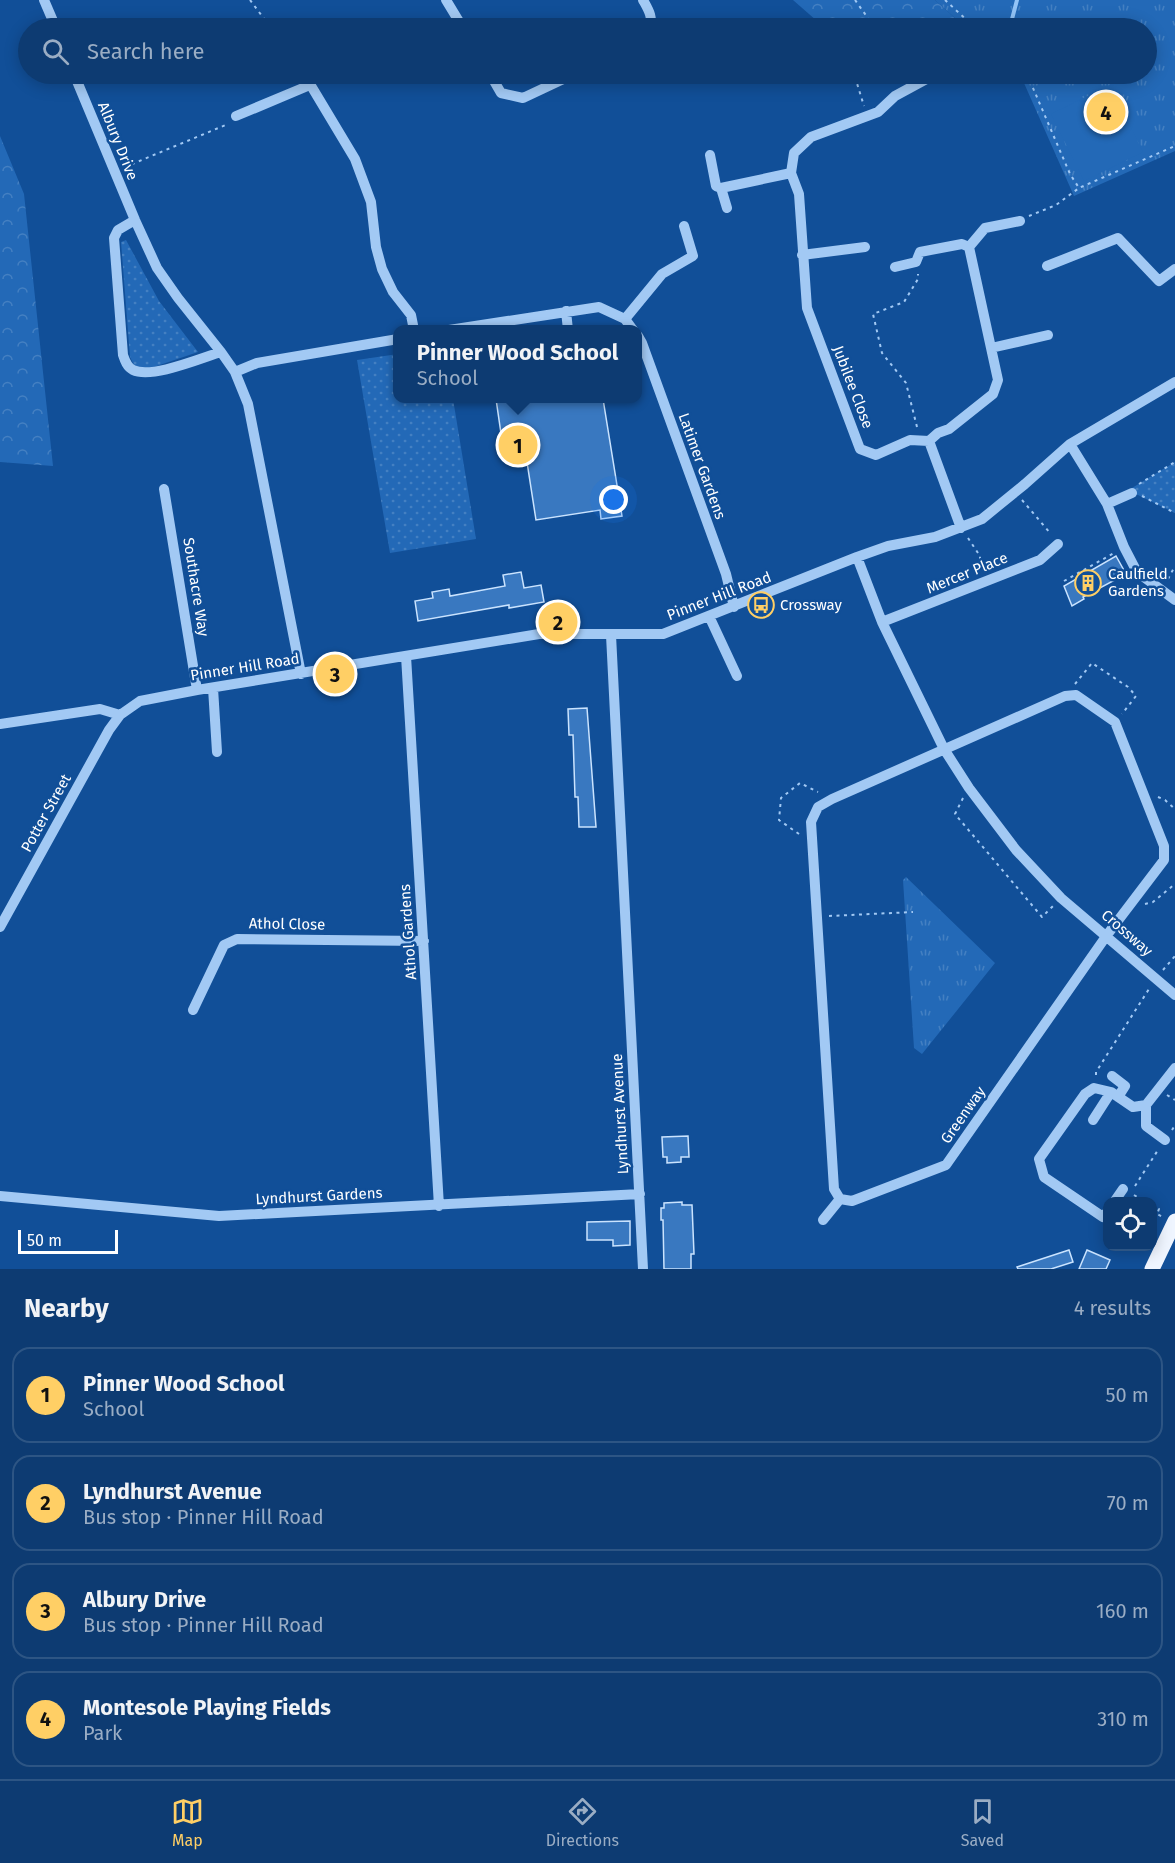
<!DOCTYPE html>
<meta charset="utf-8">
<style>
:root{--surface:#0d3b72;--page:#1b467a;--text:#f1f3f6;--muted:#9aadc4;--line:#2d5584;--accent:#ffcf65}
body{margin:0;font-family:"Fira Sans",sans-serif;background:var(--page);color:var(--text)}
.controls{position:absolute;right:18px;bottom:18px;display:grid;overflow:hidden;border-radius:12px;box-shadow:0 3px 15px #0003}
.controls button{width:54px;height:54px;display:grid;place-items:center;padding:0;border:0;border-bottom:2px solid var(--line);background:var(--surface);color:var(--text);font:30px sans-serif}
.scale{position:absolute;left:18px;bottom:15px;width:100px;box-sizing:border-box;padding-left:6px;border:3px solid #fff;border-top:0;font-size:16px;line-height:21px;white-space:nowrap;color:#fff;-webkit-text-stroke:4px #114f98;paint-order:stroke}
.you{position:absolute;left:614px;top:500px;width:21px;height:21px;margin:-15px;border:4px solid #fff;border-radius:50%;background:#1a73e8;box-shadow:0 0 0 9px #1a73e833}
.badge{display:grid;place-items:center;width:39px;height:39px;border-radius:50%;background:var(--accent);color:#111;font-size:20px;font-weight:700}
.pin{position:absolute;translate:-50% -50%;border:3px solid #fff;box-shadow:0 2px 6px #0006}
.popup{position:absolute;left:393px;top:325px;width:249px;height:78px;box-sizing:border-box;display:grid;place-content:center;border-radius:12px;background:var(--surface);filter:drop-shadow(0 2px 4px #0005);font-size:20px;white-space:nowrap;color:var(--muted)}
.popup b{font-size:22px;color:var(--text)}
.popup::after{content:'';position:absolute;left:50%;top:100%;margin-left:-12px;border:12px solid transparent;border-top-color:var(--surface)}
.list{margin:0;padding:0;list-style:none}
h2{display:flex;justify-content:space-between;align-items:center;height:78px;margin:0;padding:0 24px;font-size:26px}
h2 small{font-size:20px;font-weight:400;color:var(--muted)}
.list li{display:grid;grid-template-columns:39px 1fr auto;gap:18px;align-items:center;box-sizing:border-box;height:96px;margin:0 12px 12px;padding:0 12px;border:2px solid var(--line);border-radius:18px}
.list b{display:block;font-size:22px;white-space:nowrap}
.list p{margin:0;font-size:20px;white-space:nowrap;color:var(--muted)}
.list em{font-size:20px;font-style:normal;color:var(--muted)}
.icon{flex:none;width:33px;height:33px;fill:none;stroke:currentColor;stroke-width:2;stroke-linecap:round;stroke-linejoin:round}
.map{position:relative;flex:none;width:1175px;height:1269px;overflow:hidden}
.search{position:absolute;background:var(--surface);box-shadow:0 3px 15px #0003;left:18px;right:18px;top:18px;height:66px;display:flex;align-items:center;gap:15px;box-sizing:border-box;padding:0 21px;border-radius:33px;color:var(--muted);font-size:22px}
.sheet{height:510px;background:var(--surface)}
nav{display:flex;justify-content:space-around;align-items:center;box-sizing:border-box;height:84px;border-top:2px solid var(--line);background:var(--surface);font-size:16px;color:var(--muted)}
nav a{display:grid;justify-items:center;gap:3px}
nav .on{color:var(--accent)}
.map>svg:first-child{display:block}
</style>
<div class="map">
<svg width="1175" height="1269" viewBox="0 0 1175 1269">
<defs>
<pattern id="grass-dots" width="8" height="8" patternUnits="userSpaceOnUse" patternTransform="scale(1.5)"><rect width="8" height="8" fill="#2369b7"/><path d="M2 2h.1M6 6h.1" fill="none" stroke="#4480c2" stroke-width="1.8" stroke-linecap="round"/></pattern>
<pattern id="forest-crowns" width="20" height="18" patternUnits="userSpaceOnUse" patternTransform="scale(1.5)"><rect width="20" height="18" fill="#2369b7"/><path d="M2 6a3 3 0 1 1 6 0M12 15a3 3 0 1 1 6 0" fill="none" stroke="#4480c2"/></pattern>
<pattern id="park-tufts" width="24" height="20" patternUnits="userSpaceOnUse" patternTransform="scale(1.5)"><rect width="24" height="20" fill="#2369b7"/><path d="M3 7l-1-3M5 7V3M7 7l1-3M15 17l-1-3M17 17v-4M19 17l1-3" fill="none" stroke="#4480c2"/></pattern>
</defs>
<rect width="100%" height="100%" fill="#114f98"/>
<path fill="url(#grass-dots)" d="M126 240 159 301 198 352 148 369 135 367 130 357 121 242Z
M398 354V398L453 399 476 539 390 553 357 360Z
M1175 462V513L1138 495 1132 493V488Z"/>
<path fill="url(#forest-crowns)" d="M793 0H935L966 28H825Z
M0 136 24 194 53 466 0 462Z"/>
<path fill="url(#park-tufts)" d="M935 0H1175V151L1074 196 1020 74H1146V28H966Z
M906 877 995 963 922 1054 914 1048 903 880Z"/>
<path fill="#2369b7" d="M1110 85 1143 152 1084 181 1051 114Z"/>
<g fill="none" stroke-linecap="round" stroke-linejoin="round">
<path stroke="#93c4f7" stroke-width="4" d="M1011 23 1017 0"/>
</g>
<path fill="#3978c0" stroke="#cae3fe" stroke-width="1.5" d="M496 399H603L622 516 601 519 600 510 536 520 524 443 503 447Z
M1116 556 1126 574 1083 597 1084 599 1072 606 1064 586Z
M521 572 524 588 541 585 544 602 509 608V605L418 621 415 601 433 598 432 592 449 589 450 596 505 586 503 575Z
M587 708 596 827H579L578 797H575L573 735H569L568 709Z
M688 1136 689 1157H681V1162L667 1163V1157H663L662 1137Z
M682 1202V1205H692L694 1254H691V1269H664L663 1220H661V1208H664V1203Z
M630 1221V1245L613 1246V1240H587V1222Z
M1069 1250 1073 1262 1051 1269H1018L1017 1267Z
M1087 1250 1110 1260 1106 1269H1079Z"/>
<g fill="none" stroke-linecap="round" stroke-linejoin="round">
<path stroke="#a2c9f4" stroke-width="2" stroke-dasharray="3 4.5" stroke-linecap="butt" d="M250 0 271 28
M855 0 875 28
M945 0 971 24 986 28
M846 74 855 77 858 74
M1027 74 1070 174 1079 188 1175 146
M855 77 864 106
M125 167 228 124
M1029 216 1056 205 1079 188
M917 427 906 383 882 353 873 314 904 302 918 279V274
M1139 484 1175 462
M1142 496 1175 513
M1022 500 1051 534
M968 538 980 556V570
M1168 579 1175 566
M1064 581 1114 553
M1075 684 1092 663 1128 687 1136 696 1122 714
M1158 797 1165 800 1175 809
M963 798 955 814 1042 917 1053 906
M799 834 779 820 781 798 800 783 818 792
M1145 904 1153 902 1175 884
M829 916 913 912
M1163 970 1175 956
M1096 1075V1072L1149 989
M1167 1095 1175 1100
M1172 1130 1175 1125
M1135 1186 1158 1150
M1134 1195 1146 1202
M1152 1205 1159 1209 1157 1214 1163 1217
M1152 1210 1159 1209"/>
<path stroke="#a2c9f4" stroke-width="10" d="M44 0 56 28
M446 0 463 28
M643 0C648 9 654 18 649 28
M74 74 135 220 157 268 178 298 221 352 235 372 248 404 301 674
M304 74 355 159 371 202 376 247 382 269 393 292 411 315 414 330
M490 74 501 93 523 98 574 74
M236 116 310 85
M710 155 716 186 721 188 727 208
M791 173 794 153 811 137 878 112 895 96 930 77 942 75
M721 188 791 173 799 194 807 308 860 449 876 455 910 440 929 441 961 528
M135 220 118 230 114 238 123 355C125 361 127 367 133 370 152 379 201 358 221 352
M969 247 985 228 1020 221
M802 255 865 247
M1047 266 1118 238 1159 281 1175 269
M895 267 916 262 920 252 962 244 969 247
M566 311 568 330
M625 319 662 274 693 256 684 226
M449 330 599 307 625 319 633 330
M638 336 642 343 726 574 734 607
M991 348 1048 335
M235 372 257 363 398 339
M929 441 938 433 949 429 993 394 998 380 969 247
M1070 444 1107 504 1124 547 1137 572 1175 600
M164 489 197 690
M1107 504 1132 493
M857 557 882 622 944 749 969 788 1016 850 1061 898 1175 995
M709 616 737 676
M882 622 1040 560 1058 544
M611 635 643 1269
M406 656 439 1206
M213 688 217 752
M1076 695 1115 722 1164 846V860L1107 935 946 1165 852 1201 840 1199 834 1189 811 822 818 807 832 799 1065 696Z
M0 724 100 709 120 715
M0 927 109 730 120 715 140 701 197 690 539 634H663L857 557 888 546 935 537 982 519 1025 484 1070 444 1175 382
M193 1010 224 945 237 939 424 941
M1112 1076 1125 1086 1118 1097
M1146 1105V1126L1165 1140
M1093 1120 1111 1092
M0 1196 219 1216 640 1194
M1114 1202 1123 1189
M1108 1211 1103 1217 1044 1177 1039 1159 1085 1094 1094 1088 1111 1092 1133 1107 1146 1105 1175 1068
M823 1220 840 1199"/>
<path stroke="#eff5ff" stroke-width="15" d="M1152 1269 1175 1221"/>
</g>
<defs>
<g id="building-ring" transform="scale(1.35)"><circle r="9.5" fill="#114f98" stroke="#ffcf65" stroke-width="1.5"/><path d="M-4-6H4V6H1V3H-1V6H-4ZM-2.5-4.3h1.7v1.8h-1.7ZM.8-4.3h1.7v1.8H.8ZM-2.5-1h1.7V.8h-1.7ZM.8-1h1.7V.8H.8Z" fill="#ffcf65"/></g>
<g id="bus-ring" transform="scale(1.35)"><circle r="9.5" fill="#114f98" stroke="#ffcf65" stroke-width="1.5"/><path d="M-5-6H5V4H4V6H2V4H-2V6H-4V4H-5ZM-3.5-4V0h7V-4ZM-3.5 1.2v1.5H-2V1.2ZM2 1.2v1.5H3.5V1.2Z" fill="#ffcf65"/></g>
</defs>
<g fill-rule="evenodd">
<use href="#building-ring" x="1088" y="583"/>
<use href="#bus-ring" x="761" y="605"/>
</g>
<g text-anchor="middle" stroke-width="5" stroke-linejoin="round" paint-order="stroke">
<g font-size="15" fill="#fff" stroke="#114f98">
<text transform="translate(118 141) rotate(68)" y="5">Albury Drive</text>
<text transform="translate(853 387) rotate(69)" y="5">Jubilee Close</text>
<text transform="translate(702 466) rotate(70)" y="5">Latimer Gardens</text>
<text transform="translate(967 573) rotate(-22)" y="5">Mercer Place</text>
<text transform="translate(196 587) rotate(81)" y="5">Southacre Way</text>
<text transform="translate(719 596) rotate(-21)" y="5">Pinner Hill Road</text>
<text transform="translate(245 667) rotate(-9)" y="5">Pinner Hill Road</text>
<text transform="translate(46 813) rotate(-61)" y="5">Potter Street</text>
<text transform="translate(287 924) rotate(1)" y="5">Athol Close</text>
<text transform="translate(408 932) rotate(-94)" y="5">Athol Gardens</text>
<text transform="translate(1127 933) rotate(41)" y="5">Crossway</text>
<text transform="translate(620 1114) rotate(-93)" y="5">Lyndhurst Avenue</text>
<text transform="translate(963 1115) rotate(-55)" y="5">Greenway</text>
<text transform="translate(319 1196) rotate(-3)" y="5">Lyndhurst Gardens</text>
</g>
<g font-size="15" fill="#fff" stroke="#114f98" text-anchor="start">
<text x="1108" y="579">Caulfield<tspan x="1108" dy="17">Gardens</tspan></text>
<text x="780" y="610">Crossway</text>
</g>
</g>
</svg>
<div class="controls">
<button><svg class="icon" aria-label="locate" viewBox="0 0 24 24"><circle cx="12" cy="12" r="6"/><path d="M12 2v4M12 18v4M2 12h4M18 12h4"/></svg></button>
</div>
<div class="scale">50 m</div>
<div class="you"></div>
<div class="pin badge" style="left:518px;top:445px">1</div>
<div class="popup"><b>Pinner Wood School</b>School</div>
<div class="pin badge" style="left:558px;top:622px">2</div>
<div class="pin badge" style="left:335px;top:674px">3</div>
<div class="pin badge" style="left:1106px;top:112px">4</div>
<div class="search"><svg class="icon" aria-label="search" viewBox="0 0 24 24"><circle cx="10" cy="10" r="6"/><path d="M15 15l6 6"/></svg>Search here</div>
</div>
<section class="sheet">
<h2>Nearby<small>4 results</small></h2>
<ul class="list">
<li><span class="badge">1</span><div><b>Pinner Wood School</b><p>School</p></div><em>50 m</em></li>
<li><span class="badge">2</span><div><b>Lyndhurst Avenue</b><p>Bus stop · Pinner Hill Road</p></div><em>70 m</em></li>
<li><span class="badge">3</span><div><b>Albury Drive</b><p>Bus stop · Pinner Hill Road</p></div><em>160 m</em></li>
<li><span class="badge">4</span><div><b>Montesole Playing Fields</b><p>Park</p></div><em>310 m</em></li>
</ul>
</section>
<nav>
<a class="on"><svg class="icon" aria-label="map" viewBox="0 0 24 24"><path d="M3 6l6-2 6 2 6-2v14l-6 2-6-2-6 2zM9 4v14M15 6v14"/></svg>Map</a>
<a><svg class="icon" aria-label="directions" viewBox="0 0 24 24"><path d="M12 3l9 9-9 9-9-9zM9 14v-3h6M13 9l2 2-2 2"/></svg>Directions</a>
<a><svg class="icon" aria-label="saved" viewBox="0 0 24 24"><path d="M7 4h10v16l-5-4-5 4z"/></svg>Saved</a>
</nav>
